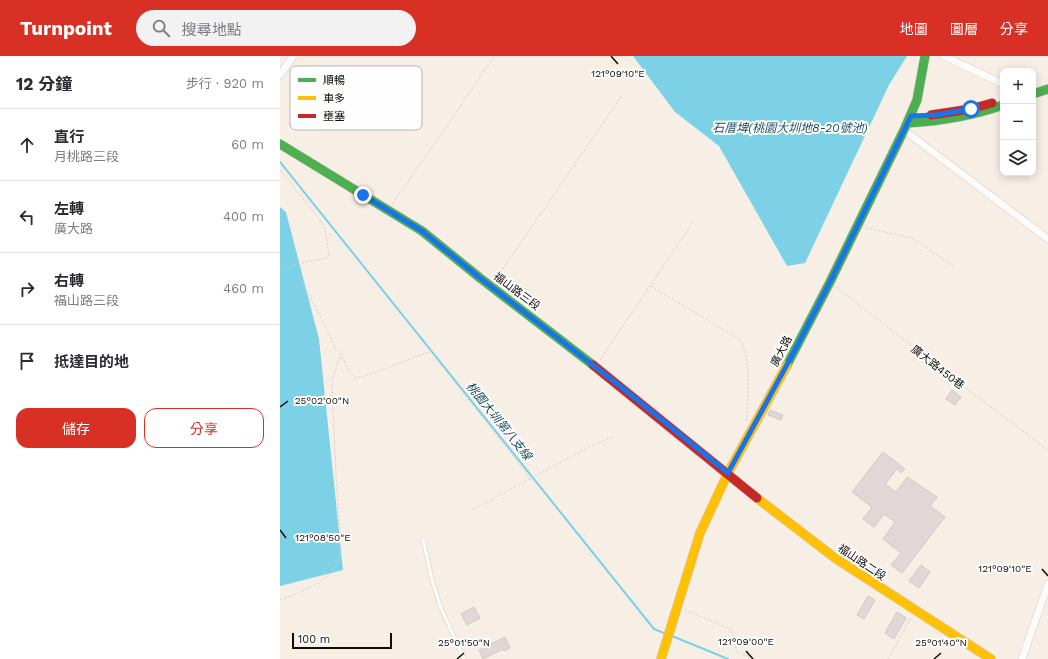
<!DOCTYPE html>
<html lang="zh-TW">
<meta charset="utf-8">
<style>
:root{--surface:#fff;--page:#f2f2f3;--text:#2b2b33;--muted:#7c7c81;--line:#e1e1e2;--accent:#d93025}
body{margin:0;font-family:"Work Sans","Noto Sans TC",sans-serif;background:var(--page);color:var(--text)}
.controls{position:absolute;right:12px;top:12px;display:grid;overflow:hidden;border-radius:8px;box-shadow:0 2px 10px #0003}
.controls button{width:36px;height:36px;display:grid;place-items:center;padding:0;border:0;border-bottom:1px solid var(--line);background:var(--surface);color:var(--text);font:20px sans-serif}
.scale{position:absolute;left:12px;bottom:10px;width:100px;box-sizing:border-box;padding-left:4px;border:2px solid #120b06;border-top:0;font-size:11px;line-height:14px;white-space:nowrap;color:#120b06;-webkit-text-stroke:3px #fefefe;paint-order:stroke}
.stop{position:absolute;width:12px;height:12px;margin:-9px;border:3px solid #1a73e8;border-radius:50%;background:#fff}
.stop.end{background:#1a73e8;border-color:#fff;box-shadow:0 1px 4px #0008}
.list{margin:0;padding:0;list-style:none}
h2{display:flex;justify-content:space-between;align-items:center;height:52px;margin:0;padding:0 16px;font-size:17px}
h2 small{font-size:13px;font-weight:400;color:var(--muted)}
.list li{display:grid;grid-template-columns:26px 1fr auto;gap:12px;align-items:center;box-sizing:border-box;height:72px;padding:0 16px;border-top:1px solid var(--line)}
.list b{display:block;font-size:15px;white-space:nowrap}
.list p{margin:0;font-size:13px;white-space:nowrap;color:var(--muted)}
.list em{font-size:13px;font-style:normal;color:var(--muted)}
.actions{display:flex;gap:8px;padding:12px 16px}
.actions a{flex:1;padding:9px 0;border:1px solid var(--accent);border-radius:12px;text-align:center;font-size:14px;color:var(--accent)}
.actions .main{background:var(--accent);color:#fff}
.icon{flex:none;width:22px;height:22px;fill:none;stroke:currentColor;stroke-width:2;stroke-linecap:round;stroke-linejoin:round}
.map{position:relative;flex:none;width:768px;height:603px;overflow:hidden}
header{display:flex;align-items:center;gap:24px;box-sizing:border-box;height:56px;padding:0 20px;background:var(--accent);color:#fff}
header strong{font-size:19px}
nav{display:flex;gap:22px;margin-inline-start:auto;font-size:14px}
.search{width:280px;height:36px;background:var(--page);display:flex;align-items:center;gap:10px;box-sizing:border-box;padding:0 14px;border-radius:22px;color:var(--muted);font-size:15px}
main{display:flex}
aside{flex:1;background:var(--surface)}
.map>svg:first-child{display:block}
</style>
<header>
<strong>Turnpoint</strong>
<div class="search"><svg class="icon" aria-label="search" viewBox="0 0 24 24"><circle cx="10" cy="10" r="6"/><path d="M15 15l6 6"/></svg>搜尋地點</div>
<nav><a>地圖</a><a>圖層</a><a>分享</a></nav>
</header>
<main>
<aside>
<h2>12 分鐘<small>步行 · 920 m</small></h2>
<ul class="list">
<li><svg class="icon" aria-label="ahead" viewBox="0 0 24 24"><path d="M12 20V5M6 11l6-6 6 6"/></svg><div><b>直行</b><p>月桃路三段</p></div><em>60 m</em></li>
<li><svg class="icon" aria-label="left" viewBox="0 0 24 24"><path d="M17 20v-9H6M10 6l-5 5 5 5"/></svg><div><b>左轉</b><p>廣大路</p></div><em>400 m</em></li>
<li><svg class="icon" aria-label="right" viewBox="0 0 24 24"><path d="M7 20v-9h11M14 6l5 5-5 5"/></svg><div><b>右轉</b><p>福山路三段</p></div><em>460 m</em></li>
<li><svg class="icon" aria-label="arrive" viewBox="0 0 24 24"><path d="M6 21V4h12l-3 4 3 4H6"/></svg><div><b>抵達目的地</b></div></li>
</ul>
<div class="actions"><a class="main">儲存</a><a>分享</a></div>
</aside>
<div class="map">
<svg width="768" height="603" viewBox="0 0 768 603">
<rect width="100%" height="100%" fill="#f7eee6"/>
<path fill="#7cd1e7" d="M353 0H627L609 29 525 207 507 210 439 90 395 56Z
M0 151 6 156 39 283 63 514 0 530Z"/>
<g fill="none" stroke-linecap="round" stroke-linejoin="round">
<path stroke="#7cd1e7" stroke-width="2" d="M0 106 374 573 386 578
M392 580 448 603"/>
</g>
<path fill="#e0d7d6" stroke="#d2c9c7" d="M672 334 681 341 675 349 666 343Z
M490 354 503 359 501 364 488 359Z
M603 396 625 413 621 417 617 413 605 428 616 436 627 421 657 441 650 450 665 461 622 517 611 509 621 497 603 483 615 466 604 458 594 471 583 463 592 451 572 436Z
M641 509 650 516 639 532 629 525Z
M588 540 595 544 584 563 577 559Z
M194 551 200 562 187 569 181 558Z
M617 556 626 562 614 583 605 577Z
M225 581 230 592 224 595 223 593 203 603 199 594Z"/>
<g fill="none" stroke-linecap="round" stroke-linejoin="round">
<g stroke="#d2cbc4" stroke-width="4.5">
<path id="lane" d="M143 483 152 524 161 552 184 603"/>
</g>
<g stroke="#d2cbc4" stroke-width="8">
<path id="street" d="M664 0 723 28
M0 19 13 0
M624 74 768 183
M742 603 768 528"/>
</g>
<g stroke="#d2cbc4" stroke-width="10">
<path id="fast" d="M753 38 768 33
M628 67C661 65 692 60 723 49
M0 88 142 175 200 222 313 309
M507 309 550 226 624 74 637 44 645 0"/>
</g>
<g stroke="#d2cbc4" stroke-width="10">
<path id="slow" d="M477 442 555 502 711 603
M381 603 420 477 448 417 507 309"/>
</g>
<g stroke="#d2cbc4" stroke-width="10">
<path id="jam" d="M651 59 691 53 712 47
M313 309 477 442"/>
</g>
<path stroke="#d1ceca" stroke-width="1" stroke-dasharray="2 2" stroke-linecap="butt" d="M0 114 40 164 45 173 49 200 47 202 25 206 0 215
M112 148 167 70 214 0
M586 172 632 182 676 212
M19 221 46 271 56 294 61 298 70 318 77 322C102 316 125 303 151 296L251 423
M216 223 343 38
M371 230 459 283C472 298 467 345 467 365
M556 231 699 342 768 394
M320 304 413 166
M192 454 309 391 334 380
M0 544 13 539 37 528 50 518 57 507 60 498V475L56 419 52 325 61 298
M405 554 451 573 457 596 476 603
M608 603 631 562"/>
<use href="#lane" stroke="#fefcfb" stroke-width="3.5"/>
<use href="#street" stroke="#fefcfb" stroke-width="7"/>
<use href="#fast" stroke="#4caf50" stroke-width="9"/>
<use href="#slow" stroke="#ffc107" stroke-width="9"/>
<use href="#jam" stroke="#c62828" stroke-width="9"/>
</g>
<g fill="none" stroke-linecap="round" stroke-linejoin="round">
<path stroke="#1a73e8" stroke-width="5" d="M83 139 142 175 200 222 340 330 448 417 516 292 550 226 631 60 656 59 691 53"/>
</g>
<path fill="none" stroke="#120b06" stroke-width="1.5" d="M331 0 338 8M0 351 8 345M0 474 6 482M762 513 768 520M466 595 473 603M177 603 184 597M654 603 661 597"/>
<g text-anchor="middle" stroke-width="4" stroke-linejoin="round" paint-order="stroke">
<g font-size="11" fill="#120b06" stroke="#fefefe">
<text transform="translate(237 235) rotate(37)" y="4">福山路三段</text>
<text transform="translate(501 295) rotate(-62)" y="4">廣大路</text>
<text transform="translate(658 311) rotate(38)" y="4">廣大路450巷</text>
<text transform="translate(582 506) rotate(34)" y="4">福山路二段</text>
</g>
<g font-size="12" font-style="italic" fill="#1e5160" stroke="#fefefe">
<text x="510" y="76">石厝埤(桃園大圳地8-20號池)</text>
<text transform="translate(219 365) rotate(51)" y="4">桃園大圳第八支線</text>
</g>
</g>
<rect x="10" y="10" width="132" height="64" rx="6" fill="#fefefe" stroke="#b7b5b4" stroke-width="1"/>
<rect x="18" y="22" width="18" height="4" fill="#4caf50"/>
<rect x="18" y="40" width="18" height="4" fill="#ffc107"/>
<rect x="18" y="58" width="18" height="4" fill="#c62828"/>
<g font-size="11" fill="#120b06">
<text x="43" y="28">順暢</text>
<text x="43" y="46">車多</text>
<text x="43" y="64">壅塞</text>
</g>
<g font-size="10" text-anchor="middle" fill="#120b06" stroke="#fefefe" stroke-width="4" stroke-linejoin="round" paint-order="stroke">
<text x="338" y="21">121°09'10"E</text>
<text x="42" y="348">25°02'00"N</text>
<text x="43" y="485">121°08'50"E</text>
<text x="725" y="516">121°09'10"E</text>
<text x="466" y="589">121°09'00"E</text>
<text x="184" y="590">25°01'50"N</text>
<text x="661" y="590">25°01'40"N</text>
</g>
</svg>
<div class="controls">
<button>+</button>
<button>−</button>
<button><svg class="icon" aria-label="layers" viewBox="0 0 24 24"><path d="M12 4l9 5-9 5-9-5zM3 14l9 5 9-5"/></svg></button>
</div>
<div class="scale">100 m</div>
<div class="stop" style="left:691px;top:53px"></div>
<div class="stop end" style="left:83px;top:139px"></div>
</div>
</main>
